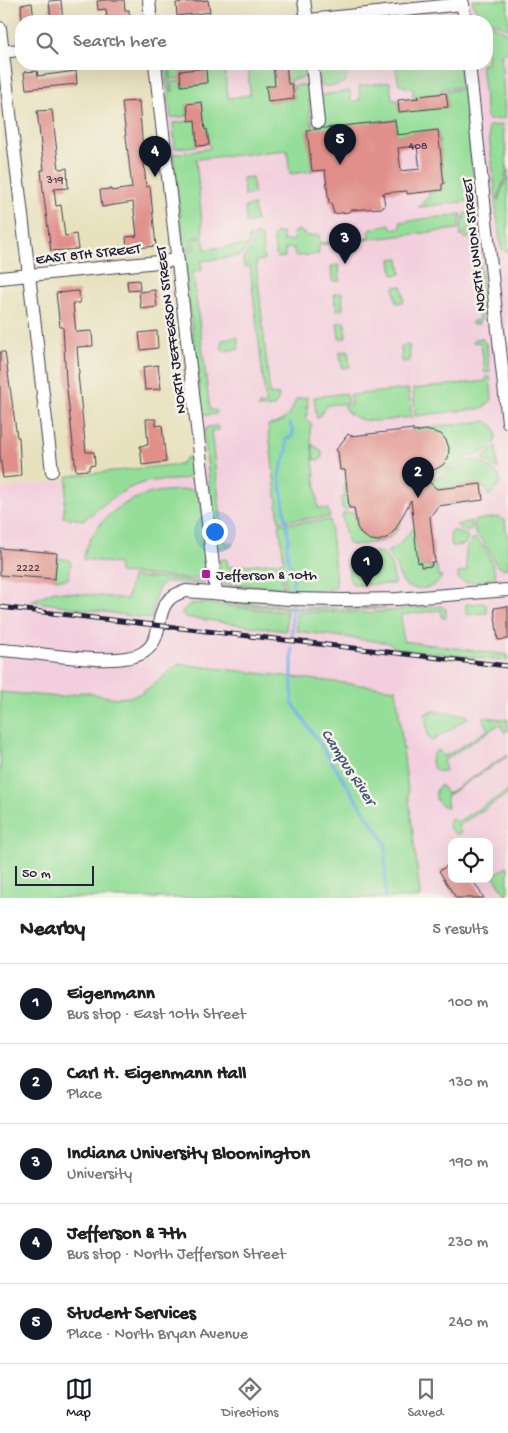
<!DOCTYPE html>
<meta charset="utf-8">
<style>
:root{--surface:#fff;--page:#f6f6f6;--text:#202124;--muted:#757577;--line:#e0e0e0;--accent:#111827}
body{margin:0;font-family:"Gochi Hand",sans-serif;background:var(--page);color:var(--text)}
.controls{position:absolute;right:15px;bottom:15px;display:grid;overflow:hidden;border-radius:10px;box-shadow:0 5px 20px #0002}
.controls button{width:45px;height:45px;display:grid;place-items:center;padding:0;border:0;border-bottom:1px solid var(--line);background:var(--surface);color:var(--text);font:25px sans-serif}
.scale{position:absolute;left:15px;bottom:12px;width:79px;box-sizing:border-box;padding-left:5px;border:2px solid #22223b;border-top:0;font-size:14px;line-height:18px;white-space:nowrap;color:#22223b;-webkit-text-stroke:4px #f7f3e8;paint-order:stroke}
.you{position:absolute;left:214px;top:531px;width:18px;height:18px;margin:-12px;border:4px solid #fff;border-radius:50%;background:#1a73e8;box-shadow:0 0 0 8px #1a73e833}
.badge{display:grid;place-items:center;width:32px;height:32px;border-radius:50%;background:var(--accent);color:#fff;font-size:16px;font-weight:700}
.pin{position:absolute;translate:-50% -41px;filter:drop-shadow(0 1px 2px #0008)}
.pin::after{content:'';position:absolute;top:26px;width:18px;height:15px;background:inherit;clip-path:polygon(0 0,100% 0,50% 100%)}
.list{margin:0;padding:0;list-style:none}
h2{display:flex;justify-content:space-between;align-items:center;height:65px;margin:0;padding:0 20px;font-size:21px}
h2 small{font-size:16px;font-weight:400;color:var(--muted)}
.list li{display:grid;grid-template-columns:32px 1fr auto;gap:15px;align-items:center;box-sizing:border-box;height:80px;padding:0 20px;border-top:1px solid var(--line)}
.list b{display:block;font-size:19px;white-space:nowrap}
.list p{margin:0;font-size:16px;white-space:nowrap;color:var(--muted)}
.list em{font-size:16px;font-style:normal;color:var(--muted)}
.icon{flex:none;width:28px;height:28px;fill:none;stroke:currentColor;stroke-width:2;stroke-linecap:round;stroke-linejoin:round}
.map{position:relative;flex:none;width:508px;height:898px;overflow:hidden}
.search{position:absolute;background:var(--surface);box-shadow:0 5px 20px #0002;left:15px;right:15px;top:15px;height:55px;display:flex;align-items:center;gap:12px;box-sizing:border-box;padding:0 18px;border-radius:20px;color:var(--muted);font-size:19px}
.sheet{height:465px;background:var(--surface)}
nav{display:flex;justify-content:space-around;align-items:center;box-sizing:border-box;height:70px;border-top:1px solid var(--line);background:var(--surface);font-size:14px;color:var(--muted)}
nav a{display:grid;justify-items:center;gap:2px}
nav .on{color:var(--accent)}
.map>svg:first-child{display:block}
</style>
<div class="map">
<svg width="508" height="898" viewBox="0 0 508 898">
<rect width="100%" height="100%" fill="#f7f3e8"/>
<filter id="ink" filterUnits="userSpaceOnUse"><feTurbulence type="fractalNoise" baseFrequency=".02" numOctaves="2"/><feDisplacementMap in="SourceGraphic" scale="10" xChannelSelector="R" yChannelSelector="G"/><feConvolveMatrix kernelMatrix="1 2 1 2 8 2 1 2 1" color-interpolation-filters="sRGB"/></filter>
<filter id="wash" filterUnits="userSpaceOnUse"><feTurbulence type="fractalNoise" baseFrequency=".0096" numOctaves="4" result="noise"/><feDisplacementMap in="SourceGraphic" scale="20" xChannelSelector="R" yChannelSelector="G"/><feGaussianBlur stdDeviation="1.12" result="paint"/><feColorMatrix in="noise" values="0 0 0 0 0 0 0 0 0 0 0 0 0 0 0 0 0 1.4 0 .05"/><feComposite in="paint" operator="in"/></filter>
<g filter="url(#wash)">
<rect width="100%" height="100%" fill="#e7e1be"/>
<path fill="#f3cfde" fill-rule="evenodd" d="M467 0H508V898H0V488L206 464 160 64H487V21H326ZM452 842H489V879H452Z"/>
<path fill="#95de99" stroke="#5c806a" d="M472 0H508V29C493 22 475 18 472 0Z
M452 15 457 21H427L426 18Z
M487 23 508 33V53L501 54 505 118 489 120 487 118 481 64H487Z
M164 64H168L171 92 173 91 172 82 181 81 182 86 207 83 206 69 180 71 181 78 171 79 170 64H224L228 98 250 95 248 64H273L275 79 286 66 306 65V77L290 80V84L266 87 268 102 294 99 293 86 309 84 310 116 313 127 322 126 319 99 323 95 350 91 351 101 360 100 359 86 390 82 392 100H398L399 112 411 111 410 99H413V88L405 87 399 84 395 64H407L408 66 423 64H461L463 87 442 89V93L419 96 420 110 448 107 446 91 463 89 476 195 474 196 473 200 469 201 419 207 429 196V192L442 190 441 184 444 183 438 130 397 135 395 120 307 131 312 171 290 174 287 150 196 159 203 236 193 238 191 248 184 250 173 154 211 148 209 145 207 129 196 131 197 146 175 148 173 123 204 119 187 104 188 116 171 118Z
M316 64H335L336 70 347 69 346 81C340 86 328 87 320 85Z
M502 125C504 140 508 157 506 172 505 182 499 189 498 199H496L488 127 489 126Z
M508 170V252H505L501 248 495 201 499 200C500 189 508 181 508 170Z
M252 177 254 193 246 196 244 194 243 178Z
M254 205 256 221 248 224 246 222 245 207Z
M465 213H468L469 215 474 217 476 225 470 226 461 237 460 230Z
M462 214 458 229 319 245V254L299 256H295L294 248 285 249V257L278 258 276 256 273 236 276 233H282L283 241 294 240 293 233 298 230 308 236 319 235 320 243 370 238 369 229 390 224 392 229 401 227 400 222Z
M476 227 484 300 482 319 479 321V324H473L471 323 473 321 479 320 471 238H463L471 228Z
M251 235 250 245 240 256 201 261 202 271 193 272 210 410H216L217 412 216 414 206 415 202 412 183 252 193 250 196 239 203 238 205 249 249 245 248 237Z
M254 235H258L262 238 264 260 256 261 270 395 278 394 279 398 274 407 258 408 259 405 266 404 250 266 244 267 243 259 253 245Z
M399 258 401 274 393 275 391 259Z
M339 265 340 281H332L331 266Z
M402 286 404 302 396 303 394 287Z
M342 293 343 309 336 310 334 294Z
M345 322 346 338H339L337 323Z
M237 337 238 338 239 349 222 351V340Z
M482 338 483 341 486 343 490 372 485 373 481 343 473 342 475 339Z
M409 345 410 361 402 362 401 346Z
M348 351 350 367 342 368 340 352Z
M490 376 492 400 490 402 485 405V408L415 416 413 389 486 381V377Z
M408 389 412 417C389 419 357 429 343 406L351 405 350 395Z
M346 393 348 403 328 405 317 419 314 397Z
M307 397 308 407 305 408 309 411 305 418 312 424 310 429 318 508 328 509 330 517 279 521 268 425C285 423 291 414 296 399Z
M486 421 494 426C503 449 482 452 466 458 460 461 456 466 450 469 440 473 434 471 424 478L423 476V473L436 469 443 465 446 440C437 429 426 430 413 432V429Z
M217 426 219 430 211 431 224 543H231L233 544 231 547 218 548 216 547 204 433 207 427Z
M312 444 322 451V457L320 460H314Z
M496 446 498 469 486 461 483 458Z
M193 456 195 457C196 465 197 473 189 477 178 482 159 479 146 482 122 488 103 505 84 520L63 517 68 476 180 464 188 457Z
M474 460 485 464 499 475 500 484 490 495H487L486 488H481V484L437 489 428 481 454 470 465 462Z
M344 483H347L353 499 348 500 349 508 346 510 342 508 341 498 345 497Z
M190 489 195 492 201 501 208 580 120 573 118 571 119 564 83 559C90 527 116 503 148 494 161 490 177 491 190 489Z
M404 512C396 543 384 542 355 545H350L347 541 342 516 344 513H355L357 527 370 540 379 541 388 537Z
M499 517 505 520 508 543V569L498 567 482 540 476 535 474 530V520Z
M330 520 336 584 335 588 325 591 288 589 286 586 279 562 284 561 279 524Z
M471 521V530L467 532 460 529 456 525Z
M414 528 418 563 421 562V567L437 566 438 576H442C437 589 418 591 406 586L400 577 396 565 387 552 397 546Z
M452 530 466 535 468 539 464 545 452 546 450 536Z
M475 538C487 549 494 564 496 579L465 583 458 578V573L467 571C466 559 462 545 475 538Z
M380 552C391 559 394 571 394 584L357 585 352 583 349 577 348 557 363 553Z
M57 558 69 560 71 564 68 579H55Z
M224 559 227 560 228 567 277 562 284 588 221 582 219 563 220 560Z
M132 577 184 580 205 583C168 588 157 565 152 619L31 601 54 591 127 599Z
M223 585 272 588 286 592 226 587Z
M224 601 300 607 386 608C332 614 277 608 223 603Z
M202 603 287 612 286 631 185 617 182 614 184 609 191 604Z
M486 603 487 613 466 615V604Z
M440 606 446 609V618H442L441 610 401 615 403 641 508 655V661L407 650 396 648 389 643 297 631 296 612 366 613Z
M179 664 396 689 420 894 419 898H0V692L61 697 83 692 114 698 129 697 142 693Z
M431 711 467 715 468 718 432 741 428 738 425 714Z
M484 717 508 720V731L504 732 500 724 443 761 446 770C438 774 433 770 431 762 431 757 433 751 439 750L444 757 488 730 483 720Z
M508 754V756L446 796 448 807C436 806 432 795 439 786H442L447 794Z
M508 791V794L458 826 461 833 460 834H455L449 828V819L453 818 457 822Z
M508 866V898L493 875Z"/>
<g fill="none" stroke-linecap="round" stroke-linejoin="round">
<path stroke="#74b4e8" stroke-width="3" d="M290 424 293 431 292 437 286 439 287 452 279 474 289 540 287 544 288 561 294 570 292 596
M292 602V634
M292 649V702L386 844 385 898"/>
</g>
<g id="blocks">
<path fill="#e08f8a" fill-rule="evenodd" d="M61 0 63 21H51L49 1Z
M106 0H124L125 10H129L130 21 107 20 106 9 98 10 97 1Z
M208 0 210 12 177 16 176 3Z
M32 3 34 21H22L21 5Z
M273 64H286L288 84H292L294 99 268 102 266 86H275Z
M206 68 207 83 181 86 180 71Z
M37 71 38 76 76 71 77 84 26 89 24 72Z
M446 93 448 107 399 112 398 100 419 98 418 96Z
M139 101 146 187 150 186 156 246 127 249 126 237 137 236 133 202 102 207 100 190 111 189V191L132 188 122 102Z
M202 102 205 130 207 129 209 145 197 146 195 120 189 121 187 104Z
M52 110 59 169 67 168 68 188 54 189 56 206 61 205 65 236 76 234 78 249 51 251 43 190 41 170H44L37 111Z
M395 120 397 135 438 130 444 184H442V190L407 194V191L383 193 385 206 383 207V208L351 210 349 211V212L334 214 331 203H329L325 170 312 171 307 130ZM417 146 420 169 401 171 398 148Z
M139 280 140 290 128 291 127 281Z
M155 290 157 307 141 309 139 292Z
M79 291 80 303H73L76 332 92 331 93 346 77 347 79 373 78 374 86 452H94L95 465 89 466V470L76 471 66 381 63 327H60L56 293Z
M157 331 158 348 141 350 139 333Z
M0 352H5L17 437H19L21 476 3 478 0 455Z
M158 365 161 389 145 390 143 367Z
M146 419H156V426L162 425 166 462 142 465 140 446 148 445Z
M413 429V432L426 430 441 434 446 440 449 448 448 458 443 465 436 469 420 474 437 489 481 484 483 500 438 506 430 517 435 562H431L432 566 421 567V562L418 563 411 500 395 530 388 537 379 541 370 540 361 534 357 527 354 508H349L345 470H340L338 452 336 450 348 434 351 436Z
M0 548 57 553 55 579 0 575Z
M508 606V639L498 640 494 608Z
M452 863V879H472L484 898H456L439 871Z"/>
</g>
</g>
<g filter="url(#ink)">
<use href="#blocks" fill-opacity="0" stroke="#403f4f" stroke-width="1"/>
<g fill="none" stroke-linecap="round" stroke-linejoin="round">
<g stroke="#403f4f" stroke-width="14">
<path id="minor" d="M149 0 151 21
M304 0 307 21
M462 0 465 21
M299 21 463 4
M0 28 52 471
M0 52 21 50
M155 64 216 592
M312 64 318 122
M469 64 508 422
M0 278 178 260
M0 650C33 651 118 669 144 652 169 635 148 600 186 591L289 599 344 600 397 599 508 590"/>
</g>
<use href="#minor" stroke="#fff" stroke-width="12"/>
<g stroke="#22223b" stroke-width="5">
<path id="rail" d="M0 607 508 666"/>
</g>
<use href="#rail" stroke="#f7f3e8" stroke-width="3" stroke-dasharray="9" stroke-linecap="butt"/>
</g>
</g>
<rect fill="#b5179e" stroke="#f7f3e8" stroke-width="2" x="201" y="569" width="10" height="10" rx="2.5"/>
<g text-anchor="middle" stroke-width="5" stroke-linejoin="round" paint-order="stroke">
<g font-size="12" fill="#523d4f">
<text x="418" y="149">408</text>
<text x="55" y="183">319</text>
<text x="28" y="571">2222</text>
</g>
<g font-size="15" fill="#22223b" stroke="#f7f3e8">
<text transform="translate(473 245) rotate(-96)" y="5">NORTH UNION STREET</text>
<text transform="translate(88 253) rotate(-6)" y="5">EAST 8TH STREET</text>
<text transform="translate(170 330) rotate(-97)" y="5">NORTH JEFFERSON STREET</text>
</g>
<g font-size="15" fill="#22223b" stroke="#f7f3e8" text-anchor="start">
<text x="216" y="579">Jefferson &amp; 10th</text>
</g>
<g font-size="16" font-style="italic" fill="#3f5578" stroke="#f7f3e8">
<text transform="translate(350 766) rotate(57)" y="6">Campus River</text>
</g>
</g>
</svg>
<div class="controls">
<button><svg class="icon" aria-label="locate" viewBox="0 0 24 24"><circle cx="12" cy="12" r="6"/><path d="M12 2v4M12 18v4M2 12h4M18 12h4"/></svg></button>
</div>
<div class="scale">50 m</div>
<div class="you"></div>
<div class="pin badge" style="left:367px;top:587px">1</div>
<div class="pin badge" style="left:418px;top:498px">2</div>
<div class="pin badge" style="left:345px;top:264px">3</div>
<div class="pin badge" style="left:155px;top:177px">4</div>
<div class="pin badge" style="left:340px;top:165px">5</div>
<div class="search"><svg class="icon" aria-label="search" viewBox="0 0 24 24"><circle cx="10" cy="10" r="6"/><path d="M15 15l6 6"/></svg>Search here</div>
</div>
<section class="sheet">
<h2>Nearby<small>5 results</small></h2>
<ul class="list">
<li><span class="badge">1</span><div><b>Eigenmann</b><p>Bus stop · East 10th Street</p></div><em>100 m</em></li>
<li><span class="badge">2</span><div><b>Carl H. Eigenmann Hall</b><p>Place</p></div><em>130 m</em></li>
<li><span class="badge">3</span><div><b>Indiana University Bloomington</b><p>University</p></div><em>190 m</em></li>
<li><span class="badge">4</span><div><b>Jefferson &amp; 7th</b><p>Bus stop · North Jefferson Street</p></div><em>230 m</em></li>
<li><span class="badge">5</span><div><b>Student Services</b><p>Place · North Bryan Avenue</p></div><em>240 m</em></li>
</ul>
</section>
<nav>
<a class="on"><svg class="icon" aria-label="map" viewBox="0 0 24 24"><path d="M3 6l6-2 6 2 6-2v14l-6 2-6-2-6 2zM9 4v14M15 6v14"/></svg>Map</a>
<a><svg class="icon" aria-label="directions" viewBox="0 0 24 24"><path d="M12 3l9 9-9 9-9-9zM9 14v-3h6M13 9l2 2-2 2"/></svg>Directions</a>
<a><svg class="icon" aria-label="saved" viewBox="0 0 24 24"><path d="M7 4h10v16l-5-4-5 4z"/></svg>Saved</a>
</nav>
